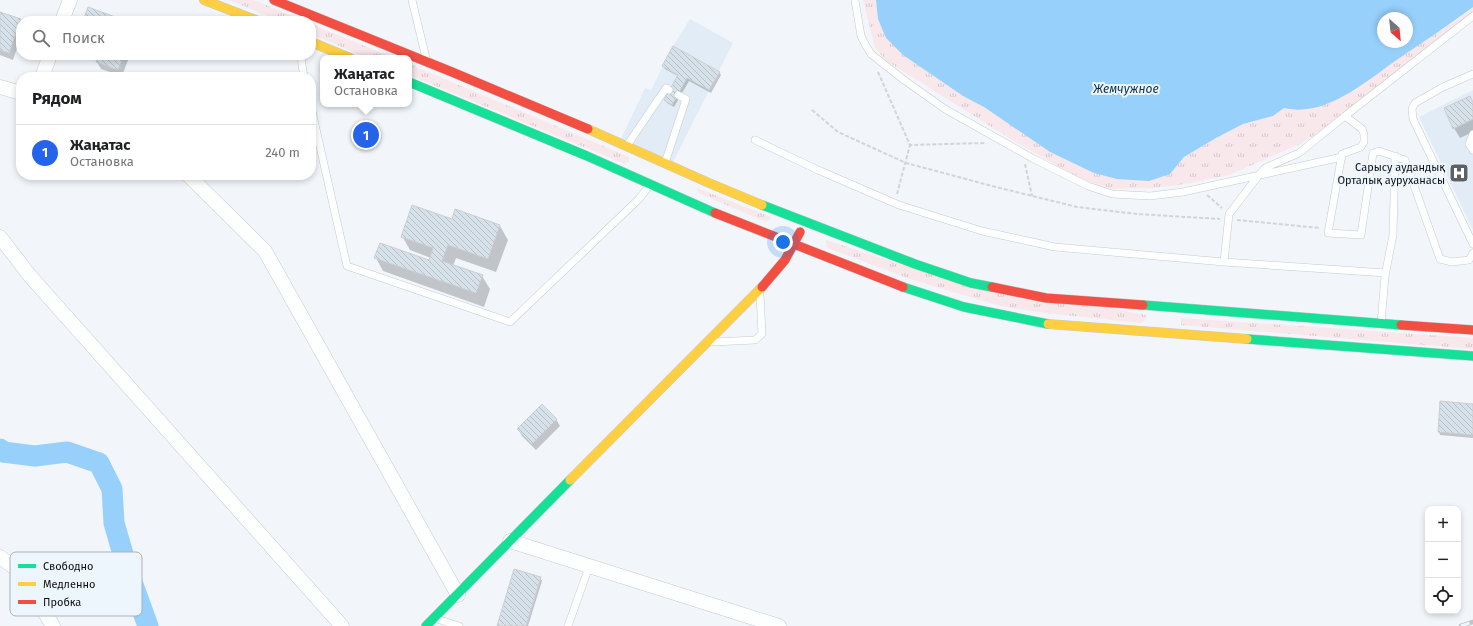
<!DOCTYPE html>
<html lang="ru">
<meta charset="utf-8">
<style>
:root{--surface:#fff;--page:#f6f6f6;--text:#202124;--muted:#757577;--line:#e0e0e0;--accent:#2563eb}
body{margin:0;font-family:"Fira Sans",sans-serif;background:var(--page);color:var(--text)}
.controls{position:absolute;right:12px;bottom:12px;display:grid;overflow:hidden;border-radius:8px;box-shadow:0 2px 6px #0003}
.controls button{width:36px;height:36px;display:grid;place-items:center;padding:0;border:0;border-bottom:1px solid var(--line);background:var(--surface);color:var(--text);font:20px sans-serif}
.compass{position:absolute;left:1377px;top:12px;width:36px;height:36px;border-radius:50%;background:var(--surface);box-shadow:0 2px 6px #0003;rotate:153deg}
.you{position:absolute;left:783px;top:242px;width:14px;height:14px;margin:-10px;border:3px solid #fff;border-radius:50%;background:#1a73e8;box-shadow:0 0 0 6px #1a73e833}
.badge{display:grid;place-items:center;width:26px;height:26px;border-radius:50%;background:var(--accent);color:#fff;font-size:13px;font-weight:700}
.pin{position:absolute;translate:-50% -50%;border:2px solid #fff;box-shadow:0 1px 4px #0006}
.popup{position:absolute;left:320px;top:55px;width:92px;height:52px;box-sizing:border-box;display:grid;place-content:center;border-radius:8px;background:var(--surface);filter:drop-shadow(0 1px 3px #0005);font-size:13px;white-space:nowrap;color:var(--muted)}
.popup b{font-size:15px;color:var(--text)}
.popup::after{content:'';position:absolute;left:50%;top:100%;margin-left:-8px;border:8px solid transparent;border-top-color:var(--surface)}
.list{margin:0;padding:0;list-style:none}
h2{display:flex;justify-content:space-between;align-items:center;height:52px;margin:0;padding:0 16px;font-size:17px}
h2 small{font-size:13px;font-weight:400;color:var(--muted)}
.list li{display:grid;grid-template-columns:26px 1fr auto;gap:12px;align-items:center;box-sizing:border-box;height:56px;padding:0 16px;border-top:1px solid var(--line)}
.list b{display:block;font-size:15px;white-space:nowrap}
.list p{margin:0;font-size:13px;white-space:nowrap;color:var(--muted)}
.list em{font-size:13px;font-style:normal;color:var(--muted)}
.icon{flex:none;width:22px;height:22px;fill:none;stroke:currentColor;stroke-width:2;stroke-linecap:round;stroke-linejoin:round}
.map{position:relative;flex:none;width:1473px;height:626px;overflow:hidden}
.search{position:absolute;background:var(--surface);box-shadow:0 2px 6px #0003;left:16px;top:16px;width:300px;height:44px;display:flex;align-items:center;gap:10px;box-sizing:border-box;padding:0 14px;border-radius:16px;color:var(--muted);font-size:15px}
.panel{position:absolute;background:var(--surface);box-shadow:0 2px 6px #0003;left:16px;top:72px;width:300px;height:108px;border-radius:16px}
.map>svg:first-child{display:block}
</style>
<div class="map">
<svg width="1473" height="626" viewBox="0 0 1473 626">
<defs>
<pattern id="grass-tufts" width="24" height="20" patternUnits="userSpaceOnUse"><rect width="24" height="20" fill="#f8e8ec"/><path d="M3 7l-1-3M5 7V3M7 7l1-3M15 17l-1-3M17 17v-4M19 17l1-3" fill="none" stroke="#d3c6ca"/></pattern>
<pattern id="building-back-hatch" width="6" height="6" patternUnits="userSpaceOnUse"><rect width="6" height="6" fill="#d6e1e9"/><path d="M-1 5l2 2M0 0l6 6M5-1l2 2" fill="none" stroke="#b6c0c7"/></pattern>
</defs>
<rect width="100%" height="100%" fill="#f2f6fa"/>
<path fill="#e2ecf6" d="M690 19 733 43 671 166 619 143 645 88 651 90 673 46Z
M1473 90V230L1419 117Z"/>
<path fill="url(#grass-tufts)" d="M229 0H254L305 21H280Z
M863 0H876L878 19 903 55 963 96 984 107 1050 152 1094 173 1170 174 1184 157 1216 138 1243 124 1273 116 1284 108 1293 110 1354 91 1397 59 1451 24 1473 7V16L1345 116 1300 144 1229 175 1185 184 1152 188 1112 189 1081 179 1014 141 885 60 875 47Z
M311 24 394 58H368L311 34Z
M409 64 629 157V161L625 164 409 75Z
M697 188 771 217V219L766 222 699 193 697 190Z
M826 240 915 269 1146 315V320L1140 323 1045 313 1000 306 913 280 828 248 826 246Z
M1181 318 1473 338V349L1181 325Z"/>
<path fill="#97d0fb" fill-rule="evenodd" d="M876 0H1473V7C1449 25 1423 42 1398 59 1366 81 1326 118 1284 108L1273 116 1243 124 1216 138 1184 157 1170 174 1149 181 1117 179 1094 173 1050 152 984 107 963 96 903 55 886 38 878 19ZM1383 18H1407V42H1383Z"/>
<path fill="#0003" d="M0 13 21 21V36L13 60 0 55Z
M100 55H130L122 76 101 69 97 62Z
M663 66 719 72 721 75 711 93 689 81 674 107 667 103 665 100 678 76 665 69Z
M1473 103V132L1460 138 1454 128Z
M452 220 500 226 508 240 496 272 456 258 453 266 482 276 490 289 484 307 383 271 376 258 430 262 431 258 410 250 402 236Z
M1473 405V438L1440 435 1439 432Z
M556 419 560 426 536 450 522 436 518 429Z
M540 578 542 581 528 626H498Z"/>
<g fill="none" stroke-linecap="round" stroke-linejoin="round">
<path stroke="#97d0fb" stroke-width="21" d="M0 449 3 452 35 456 67 452 99 463 112 489 114 523 127 568 148 626"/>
</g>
<path fill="url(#building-back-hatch)" stroke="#cbced2" d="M88 7 126 21H83Z
M0 12 21 19 9 53 0 50Z
M673 46 720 72 709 90 687 78 672 105 664 100 678 75 662 66Z
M99 55H124L118 70 96 62Z
M1470 96 1473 102V119L1453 129 1444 108Z
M412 205 452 219 455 209 500 225 488 259 448 245 442 261 483 275 476 293 374 258 380 243 429 260 433 248 401 237Z
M1440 401 1473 404V435L1438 432Z
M542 404 557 419 532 444 517 429Z
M514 569 541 577 526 626H497Z"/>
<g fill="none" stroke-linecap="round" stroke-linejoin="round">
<g stroke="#c7cacd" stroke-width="8">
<path id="lane" d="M412 0 426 58
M855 0 861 36 865 44 871 54 904 80 945 109 1032 158 1088 186 1112 194 1150 196 1183 192 1342 157
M1473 16 1345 116 1362 129 1364 134V142L1361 147 1342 154 1328 233 1361 235 1373 153 1379 151 1405 160 1440 259 1452 262 1469 260 1473 253
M301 55 302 65 304 77
M1473 74 1443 87 1415 103 1412 109 1413 119 1473 244
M311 107 347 266 510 322 639 199 649 186
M1345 116 1299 153 1265 168 1259 175 1229 214 1224 262 1386 273
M1473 134 1469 144 1473 150
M755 140 818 170 899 205 982 231 1055 247 1224 262
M628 144 666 88 669 90
M665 163 686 99 678 95
M1381 323 1385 276 1393 235 1395 156
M714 342 755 340 762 334 760 294
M437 619 459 626
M568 626 589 567"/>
</g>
<g stroke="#c7cacd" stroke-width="15">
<path id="street" d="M62 21 70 0
M42 77 50 55
M0 87 21 93
M188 175 265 251 458 595
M0 237 30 276 342 626
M510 541 779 626
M0 557 19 571 53 626"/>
</g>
<g stroke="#c7cacd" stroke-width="10">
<path id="fast" d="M409 82 587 156 715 213
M762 205 915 264 971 283 992 287
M903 287 964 307 1048 324
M1143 305 1401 325
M1247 339 1473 356
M426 626 570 480"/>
</g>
<g stroke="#c7cacd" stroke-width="10">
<path id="slow" d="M204 0 258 21
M311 42 350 58
M588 129 709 183 762 205
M1048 324 1247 339
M570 480 762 287"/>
</g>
<g stroke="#c7cacd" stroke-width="10">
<path id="jam" d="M274 0 452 72 588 129
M715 213 903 287
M762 287 785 260 800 232
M992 287 1046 298 1143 305
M1401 325 1473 330"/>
</g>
<path stroke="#d3d5d5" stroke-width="2" stroke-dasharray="4 2" stroke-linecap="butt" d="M878 72 910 145 986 143
M812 110 838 132 906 163 992 186 1077 207 1137 214 1220 219
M1025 164 1032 196
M897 194 910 145
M1207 195 1222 208
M1237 220 1320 228"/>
<use href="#lane" stroke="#fdfefe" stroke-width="7"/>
<use href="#street" stroke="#fdfefe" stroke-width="14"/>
<use href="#fast" stroke="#16e098" stroke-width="9"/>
<use href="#slow" stroke="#ffcf43" stroke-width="9"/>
<use href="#jam" stroke="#f24e42" stroke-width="9"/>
<g stroke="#c2c3c4" stroke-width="4.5">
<path id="rail" d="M1461 626 1473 622"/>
</g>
<use href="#rail" stroke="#eef6fd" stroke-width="3" stroke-dasharray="9" stroke-linecap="butt"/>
</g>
<defs>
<g id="hospital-square" transform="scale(1)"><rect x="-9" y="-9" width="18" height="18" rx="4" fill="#5d6064" stroke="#eef6fd"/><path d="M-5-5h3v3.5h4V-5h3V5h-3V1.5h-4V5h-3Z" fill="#fff"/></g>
</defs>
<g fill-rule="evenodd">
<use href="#hospital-square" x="1459" y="173"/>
</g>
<g text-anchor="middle" stroke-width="4" stroke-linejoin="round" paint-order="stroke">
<g font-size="11" fill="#0d1013" stroke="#eef6fd" text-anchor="end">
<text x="1445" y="171">Сарысу аудандық<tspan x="1445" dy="13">Орталық ауруханасы</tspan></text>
</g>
<g font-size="12" font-style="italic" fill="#0d3048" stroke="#eef6fd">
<text x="1126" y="93">Жемчужное</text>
</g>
</g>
<rect x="10" y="552" width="132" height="64" rx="6" fill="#eef6fd" stroke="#aab1b7" stroke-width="1"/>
<rect x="18" y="564" width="18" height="4" fill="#16e098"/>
<rect x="18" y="582" width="18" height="4" fill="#ffcf43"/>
<rect x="18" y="600" width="18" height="4" fill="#f24e42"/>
<g font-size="11" fill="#0d1013">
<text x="43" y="570">Свободно</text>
<text x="43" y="588">Медленно</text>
<text x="43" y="606">Пробка</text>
</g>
</svg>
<div class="controls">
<button>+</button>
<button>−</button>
<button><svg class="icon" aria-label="locate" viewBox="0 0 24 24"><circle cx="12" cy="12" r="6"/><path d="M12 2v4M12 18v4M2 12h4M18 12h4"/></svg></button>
</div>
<svg class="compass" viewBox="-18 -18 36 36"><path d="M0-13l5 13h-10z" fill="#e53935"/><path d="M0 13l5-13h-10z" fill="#757577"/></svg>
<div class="you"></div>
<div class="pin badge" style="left:366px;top:135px">1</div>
<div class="popup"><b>Жаңатас</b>Остановка</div>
<div class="search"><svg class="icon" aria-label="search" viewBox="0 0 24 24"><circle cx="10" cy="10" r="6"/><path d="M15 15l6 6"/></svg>Поиск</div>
<section class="panel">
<h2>Рядом<small></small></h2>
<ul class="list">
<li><span class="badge">1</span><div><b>Жаңатас</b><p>Остановка</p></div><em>240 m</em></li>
</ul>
</section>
</div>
